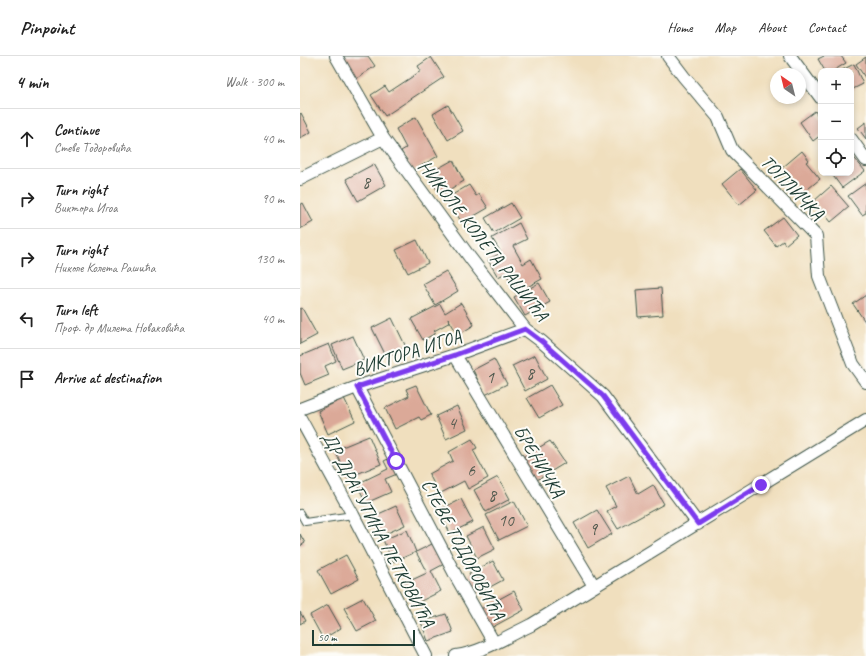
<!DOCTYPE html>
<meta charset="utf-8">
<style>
:root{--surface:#fff;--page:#f2f2f2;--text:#222;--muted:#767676;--line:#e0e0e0}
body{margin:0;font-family:Caveat,sans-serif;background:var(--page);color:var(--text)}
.controls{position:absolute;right:12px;top:12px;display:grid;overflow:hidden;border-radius:8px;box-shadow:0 2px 6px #0003}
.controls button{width:36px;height:36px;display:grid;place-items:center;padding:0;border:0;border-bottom:1px solid var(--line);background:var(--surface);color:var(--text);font:20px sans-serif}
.compass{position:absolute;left:470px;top:12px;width:36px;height:36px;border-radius:50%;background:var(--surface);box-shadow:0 2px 6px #0003;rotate:325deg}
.scale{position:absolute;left:12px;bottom:10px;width:103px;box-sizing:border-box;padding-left:4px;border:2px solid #1f3d34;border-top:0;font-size:11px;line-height:14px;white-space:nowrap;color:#1f3d34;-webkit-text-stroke:3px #fdfcf7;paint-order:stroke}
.stop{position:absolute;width:12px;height:12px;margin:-9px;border:3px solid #7c3aed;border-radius:50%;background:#fff}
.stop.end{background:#7c3aed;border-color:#fff;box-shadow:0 1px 4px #0008}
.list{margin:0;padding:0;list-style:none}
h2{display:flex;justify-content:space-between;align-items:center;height:52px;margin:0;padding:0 16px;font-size:17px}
h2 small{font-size:13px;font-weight:400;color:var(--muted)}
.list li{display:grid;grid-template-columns:26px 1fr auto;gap:12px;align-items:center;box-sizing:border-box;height:60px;padding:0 16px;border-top:1px solid var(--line)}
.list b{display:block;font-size:15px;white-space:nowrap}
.list p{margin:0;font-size:13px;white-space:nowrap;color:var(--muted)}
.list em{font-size:13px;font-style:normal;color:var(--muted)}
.icon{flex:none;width:22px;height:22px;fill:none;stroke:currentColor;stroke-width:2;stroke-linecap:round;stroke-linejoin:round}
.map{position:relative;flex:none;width:566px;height:600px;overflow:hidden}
header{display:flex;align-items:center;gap:24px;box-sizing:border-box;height:56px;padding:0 20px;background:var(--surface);border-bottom:1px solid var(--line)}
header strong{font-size:19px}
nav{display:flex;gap:22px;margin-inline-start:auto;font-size:14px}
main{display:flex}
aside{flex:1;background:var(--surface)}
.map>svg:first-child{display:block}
</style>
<header>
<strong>Pinpoint</strong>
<nav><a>Home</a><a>Map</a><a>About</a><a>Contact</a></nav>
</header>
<main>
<aside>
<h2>4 min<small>Walk · 300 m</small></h2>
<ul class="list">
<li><svg class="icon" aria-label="ahead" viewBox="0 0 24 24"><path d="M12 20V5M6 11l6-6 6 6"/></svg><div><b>Continue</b><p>Стеве Тодоровића</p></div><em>40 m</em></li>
<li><svg class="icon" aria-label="right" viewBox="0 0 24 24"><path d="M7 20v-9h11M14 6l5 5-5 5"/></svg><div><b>Turn right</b><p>Виктора Игоа</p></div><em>90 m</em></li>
<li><svg class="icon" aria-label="right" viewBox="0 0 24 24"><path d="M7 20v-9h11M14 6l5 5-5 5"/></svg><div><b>Turn right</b><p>Николе Колета Рашића</p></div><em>130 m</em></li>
<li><svg class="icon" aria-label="left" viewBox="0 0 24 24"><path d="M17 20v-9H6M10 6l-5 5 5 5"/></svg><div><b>Turn left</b><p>Проф. др Милета Новаковића</p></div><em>40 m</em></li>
<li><svg class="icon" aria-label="arrive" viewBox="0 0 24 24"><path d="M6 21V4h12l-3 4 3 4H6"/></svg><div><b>Arrive at destination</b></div></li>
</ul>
</aside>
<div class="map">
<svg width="566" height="600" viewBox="0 0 566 600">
<rect width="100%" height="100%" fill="#fdfcf7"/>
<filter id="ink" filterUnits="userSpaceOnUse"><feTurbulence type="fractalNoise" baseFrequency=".025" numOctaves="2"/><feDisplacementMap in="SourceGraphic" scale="8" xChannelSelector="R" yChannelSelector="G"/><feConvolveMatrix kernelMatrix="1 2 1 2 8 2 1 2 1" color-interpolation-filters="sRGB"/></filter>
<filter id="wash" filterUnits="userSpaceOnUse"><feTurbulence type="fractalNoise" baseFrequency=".012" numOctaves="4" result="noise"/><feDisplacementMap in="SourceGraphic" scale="16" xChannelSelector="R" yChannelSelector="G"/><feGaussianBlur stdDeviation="0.9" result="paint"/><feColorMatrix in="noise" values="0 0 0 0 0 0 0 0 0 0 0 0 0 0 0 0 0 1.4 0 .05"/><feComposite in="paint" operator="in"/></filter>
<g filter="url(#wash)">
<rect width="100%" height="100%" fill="#f0dfbe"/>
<g id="blocks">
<path fill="#dba998" d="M40 0H68L75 10 56 23Z
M524 0H541L546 7 533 15H525L518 3Z
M131 1 144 21 85 60 71 39 85 30 89 36 121 15 118 10Z
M566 1V23L556 8Z
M554 8 563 28 551 34V15H540Z
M148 49 163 75 148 84 133 58Z
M515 55 521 64V79L513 85 500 66Z
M1 57 11 76 0 82V58Z
M116 61 138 100 112 115 101 95 106 92 96 73Z
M566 66V83L558 72Z
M502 95 509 104 506 106 520 123 503 137 482 112Z
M551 98 565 115 542 132 531 117H551Z
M153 104 164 125 140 139 128 118Z
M74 108 86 129 58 145 46 123Z
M440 113 457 134 439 149 422 128Z
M566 127V157L562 159 548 140Z
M169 129 176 140 179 138 188 152 162 167 147 142Z
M531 130 549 151 531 166 514 145Z
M3 147 13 166 0 173V149Z
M211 147 220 162 194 177 185 162Z
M483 161 497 179 485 189 483 185 476 190 464 175Z
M219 167 227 183 213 190 223 208 231 203 242 223 216 237 206 217 198 221 188 204 201 197 192 182Z
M117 184 128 207 108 217 96 194Z
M146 215 158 235 135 249 123 228Z
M239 227 250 246 225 260 214 241Z
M361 232 363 259 338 261 336 234Z
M566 239V267L553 248Z
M161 247 174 269 158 279 148 262 150 266 134 275 136 277 123 284 111 263 140 248 145 257Z
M2 252 17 279 0 288V253Z
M92 262 106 291 86 300 72 272Z
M53 280 64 304 42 313 32 289Z
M29 288 36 305 25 310 29 319 5 329 0 317V300Z
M235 299 247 323 225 335 212 310Z
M194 303 207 328 185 339 173 314Z
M116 329 131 359 121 364 119 361 95 373 85 352 109 340 106 333Z
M250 329 262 349 239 362 227 342Z
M44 342 55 365 28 378 18 355Z
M157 350 167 373 146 383 136 360Z
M69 380 81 408 47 422 35 394Z
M172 383 177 392 173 394 188 422 168 433 164 425 139 438 129 418 153 405 149 396Z
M250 385 265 407 237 424 223 401Z
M90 402 97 418 85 423 91 436 66 447 57 428 88 413 84 405Z
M329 420 338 438 353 429 364 448 318 473 307 455 316 450 306 432Z
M198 421 210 443 186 456 174 434Z
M161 443 173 466 150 477 139 454Z
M214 445 227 470 199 484 186 459Z
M96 450 105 469 81 480 72 461Z
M297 454 312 478 288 492 274 467Z
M184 471 195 493 177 502 166 480Z
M107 474 116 496 134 487 144 508 131 515 141 535 113 549 103 528 127 517 116 496 93 506 83 484Z
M0 478 5 487 0 490Z
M46 499 59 523 31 538 18 514Z
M193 505 203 524 179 537 169 518Z
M214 535 224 554 189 573 179 554Z
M63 542 76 565 57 575 44 552Z
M28 549 41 572 23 583 10 559Z
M0 556 5 565 0 568Z
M146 558 153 576 128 585 121 566Z"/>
</g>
</g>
<g filter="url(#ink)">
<use href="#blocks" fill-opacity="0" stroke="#3e5549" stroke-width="1"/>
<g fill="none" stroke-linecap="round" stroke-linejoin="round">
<g stroke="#3e5549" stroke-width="8">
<path id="lane" d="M0 457 5 466 53 459"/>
</g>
<g stroke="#3e5549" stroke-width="14">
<path id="street" d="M36 0 83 82 171 203 225 273 241 285 303 340 398 468
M368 0 384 21 418 61 432 94 516 180 519 220 553 308 566 326
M490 0 521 42
M551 83 566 104
M0 123 83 82
M155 299 294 530
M57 331 157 522 194 587
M0 353 57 331 155 299 225 273
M0 362 53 459 126 600
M156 600C181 597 208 580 231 569L566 364"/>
</g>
<use href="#lane" stroke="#fff" stroke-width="6"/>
<use href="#street" stroke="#fff" stroke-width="12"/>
</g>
</g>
<g fill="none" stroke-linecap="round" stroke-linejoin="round" filter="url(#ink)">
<path stroke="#7c3aed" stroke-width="5" d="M96 405 57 331 155 299 225 273 241 285 303 340 398 468 461 429"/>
</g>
<g text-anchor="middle" stroke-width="4" stroke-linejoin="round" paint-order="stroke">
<g font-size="17" fill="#4e584d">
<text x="66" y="132">8</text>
<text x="230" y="323">8</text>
<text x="190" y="327">1</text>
<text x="152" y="373">4</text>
<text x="171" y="420">6</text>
<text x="192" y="445">8</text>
<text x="206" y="470">10</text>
<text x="293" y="479">9</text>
</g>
<g font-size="19" fill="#1f3d34" stroke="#fdfcf7">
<text transform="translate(493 131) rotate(46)" y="7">ТОПЛИЧКА</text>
<text transform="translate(184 184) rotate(52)" y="7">НИКОЛЕ КОЛЕТА РАШИЋА</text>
<text transform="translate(107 296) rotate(-18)" y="7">ВИКТОРА ИГОА</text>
<text transform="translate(240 405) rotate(59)" y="7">БРЕНИЧКА</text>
<text transform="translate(79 473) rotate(62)" y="7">ДР ДРАГУТИНА ПЕТКОВИЋА</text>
<text transform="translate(164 493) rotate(62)" y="7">СТЕВЕ ТОДОРОВИЋА</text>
</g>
</g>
</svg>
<div class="controls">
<button>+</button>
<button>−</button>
<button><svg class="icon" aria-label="locate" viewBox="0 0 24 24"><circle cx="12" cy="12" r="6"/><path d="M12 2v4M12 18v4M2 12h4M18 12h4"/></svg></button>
</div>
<svg class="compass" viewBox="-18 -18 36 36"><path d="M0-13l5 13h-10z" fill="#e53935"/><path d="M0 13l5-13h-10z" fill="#767676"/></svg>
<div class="scale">50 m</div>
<div class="stop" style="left:96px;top:405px"></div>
<div class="stop end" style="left:461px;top:429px"></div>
</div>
</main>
